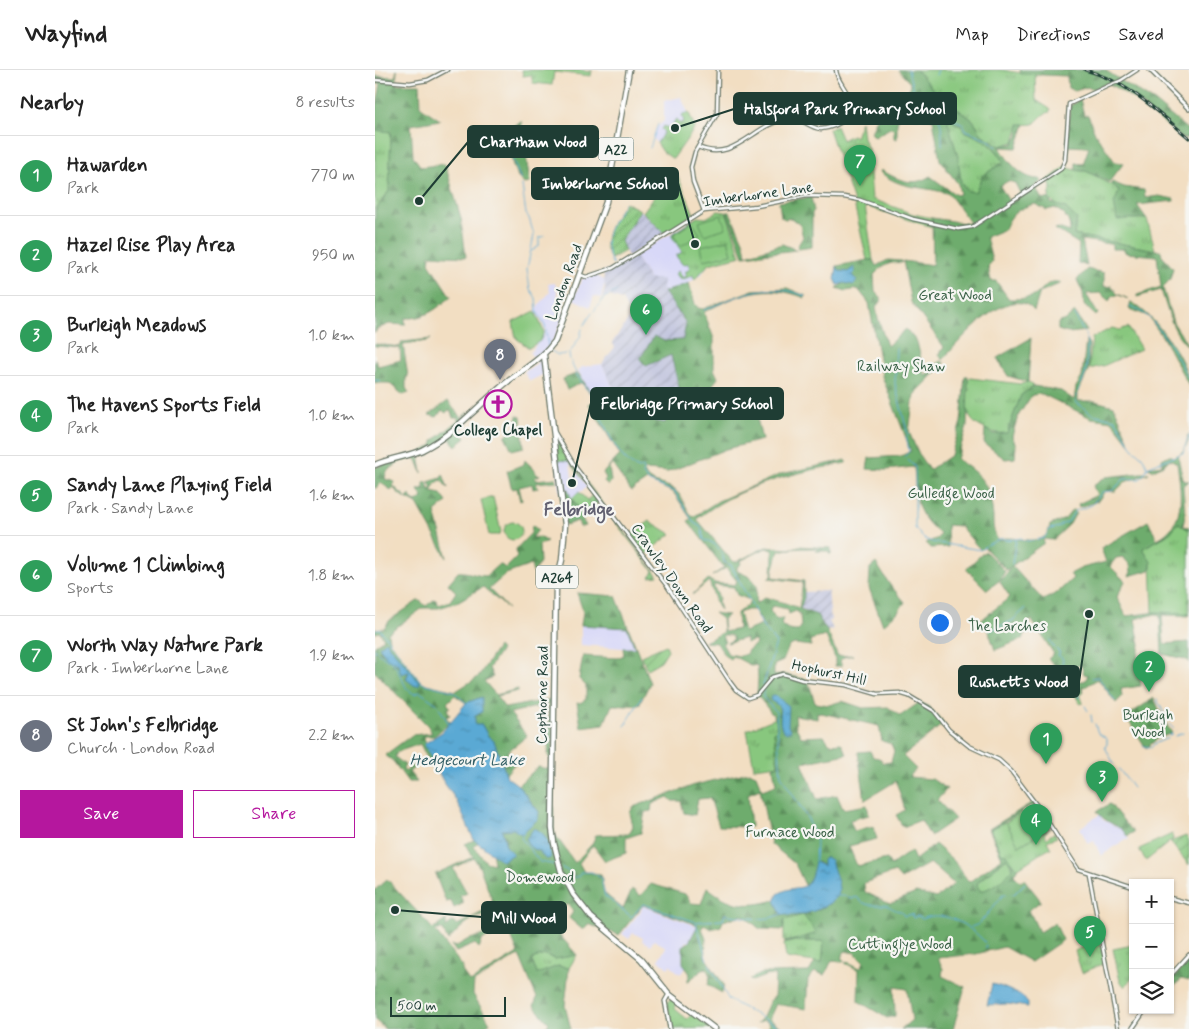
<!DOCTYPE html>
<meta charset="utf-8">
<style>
:root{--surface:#fff;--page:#f2f2f2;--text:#222;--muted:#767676;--line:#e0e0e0;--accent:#b5179e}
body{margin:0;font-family:Mynerve,sans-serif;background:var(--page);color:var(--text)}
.controls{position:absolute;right:15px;bottom:15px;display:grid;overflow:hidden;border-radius:0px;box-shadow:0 1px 4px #0004}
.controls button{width:45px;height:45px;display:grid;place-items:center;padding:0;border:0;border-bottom:1px solid var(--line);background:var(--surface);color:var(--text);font:25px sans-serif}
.scale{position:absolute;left:15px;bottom:12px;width:116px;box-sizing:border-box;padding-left:5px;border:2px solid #1f3d34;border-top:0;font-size:14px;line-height:18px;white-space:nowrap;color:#1f3d34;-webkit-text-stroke:4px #f6f6f2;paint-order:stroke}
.you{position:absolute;left:564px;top:552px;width:18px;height:18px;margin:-12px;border:4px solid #fff;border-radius:50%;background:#1a73e8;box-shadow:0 0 0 8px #1a73e833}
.badge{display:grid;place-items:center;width:32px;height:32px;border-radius:50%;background:var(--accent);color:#fff;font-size:16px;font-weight:700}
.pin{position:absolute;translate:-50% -41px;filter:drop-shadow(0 1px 2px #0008)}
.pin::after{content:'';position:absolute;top:26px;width:18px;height:15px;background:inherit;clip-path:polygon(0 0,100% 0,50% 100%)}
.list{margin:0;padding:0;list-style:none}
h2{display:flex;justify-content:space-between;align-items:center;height:65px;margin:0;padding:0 20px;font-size:21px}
h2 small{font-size:16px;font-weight:400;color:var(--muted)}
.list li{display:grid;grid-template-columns:32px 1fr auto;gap:15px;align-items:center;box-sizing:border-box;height:80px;padding:0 20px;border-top:1px solid var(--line)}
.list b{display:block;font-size:19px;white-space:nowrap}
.list p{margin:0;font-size:16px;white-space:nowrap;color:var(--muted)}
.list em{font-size:16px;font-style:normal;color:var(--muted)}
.actions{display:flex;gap:10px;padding:15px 20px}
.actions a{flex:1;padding:11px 0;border:1px solid var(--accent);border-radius:0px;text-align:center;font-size:18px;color:var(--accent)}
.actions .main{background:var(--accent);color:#fff}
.icon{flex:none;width:28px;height:28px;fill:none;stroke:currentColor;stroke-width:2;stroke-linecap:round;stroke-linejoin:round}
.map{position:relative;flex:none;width:814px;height:959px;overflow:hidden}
header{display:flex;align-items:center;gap:30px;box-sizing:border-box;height:70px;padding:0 25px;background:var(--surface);border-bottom:1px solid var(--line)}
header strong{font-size:24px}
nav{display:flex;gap:28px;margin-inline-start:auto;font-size:18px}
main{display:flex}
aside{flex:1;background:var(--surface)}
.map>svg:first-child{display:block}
</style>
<header>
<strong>Wayfind</strong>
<nav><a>Map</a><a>Directions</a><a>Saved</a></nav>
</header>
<main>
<aside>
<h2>Nearby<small>8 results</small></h2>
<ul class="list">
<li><span class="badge" style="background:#2e9e5b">1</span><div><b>Hawarden</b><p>Park</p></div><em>770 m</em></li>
<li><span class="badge" style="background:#2e9e5b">2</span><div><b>Hazel Rise Play Area</b><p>Park</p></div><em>950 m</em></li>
<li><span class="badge" style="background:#2e9e5b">3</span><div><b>Burleigh Meadows</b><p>Park</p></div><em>1.0 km</em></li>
<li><span class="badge" style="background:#2e9e5b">4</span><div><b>The Havens Sports Field</b><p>Park</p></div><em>1.0 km</em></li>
<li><span class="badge" style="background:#2e9e5b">5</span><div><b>Sandy Lane Playing Field</b><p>Park · Sandy Lane</p></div><em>1.6 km</em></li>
<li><span class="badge" style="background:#2e9e5b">6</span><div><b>Volume 1 Climbing</b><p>Sports</p></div><em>1.8 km</em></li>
<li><span class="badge" style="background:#2e9e5b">7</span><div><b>Worth Way Nature Park</b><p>Park · Imberhorne Lane</p></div><em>1.9 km</em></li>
<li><span class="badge" style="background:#6b7280">8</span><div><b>St John's Felbridge</b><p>Church · London Road</p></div><em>2.2 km</em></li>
</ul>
<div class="actions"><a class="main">Save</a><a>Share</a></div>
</aside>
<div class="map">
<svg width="814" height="959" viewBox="0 0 814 959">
<defs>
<pattern id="industrial-furrows" width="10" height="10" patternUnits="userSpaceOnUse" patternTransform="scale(1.25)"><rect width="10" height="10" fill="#bfc2dd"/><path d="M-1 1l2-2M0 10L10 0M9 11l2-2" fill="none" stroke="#9b9fb4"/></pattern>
<pattern id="grass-tufts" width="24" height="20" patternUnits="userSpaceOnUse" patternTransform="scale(1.25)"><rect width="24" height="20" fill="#88c77e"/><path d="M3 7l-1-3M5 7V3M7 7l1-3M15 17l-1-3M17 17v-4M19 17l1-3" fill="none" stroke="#6fa368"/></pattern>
<pattern id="forest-firs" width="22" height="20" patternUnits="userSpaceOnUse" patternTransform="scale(1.25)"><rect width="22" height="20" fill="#6eac6d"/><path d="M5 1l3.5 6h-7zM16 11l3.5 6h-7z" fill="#5a8d5a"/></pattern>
<pattern id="garden-furrows" width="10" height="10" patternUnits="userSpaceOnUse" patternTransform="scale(1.25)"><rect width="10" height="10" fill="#88c77e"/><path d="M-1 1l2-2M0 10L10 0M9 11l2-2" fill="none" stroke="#6fa368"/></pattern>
<pattern id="water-ripples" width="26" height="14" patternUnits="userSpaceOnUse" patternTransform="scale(1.25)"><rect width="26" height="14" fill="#5aa9d4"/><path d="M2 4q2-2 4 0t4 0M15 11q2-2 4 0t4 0" fill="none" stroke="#4a8bad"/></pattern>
</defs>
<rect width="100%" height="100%" fill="#f6f6f2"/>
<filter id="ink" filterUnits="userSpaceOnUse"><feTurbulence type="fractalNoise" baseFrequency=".02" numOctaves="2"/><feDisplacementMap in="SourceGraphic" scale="10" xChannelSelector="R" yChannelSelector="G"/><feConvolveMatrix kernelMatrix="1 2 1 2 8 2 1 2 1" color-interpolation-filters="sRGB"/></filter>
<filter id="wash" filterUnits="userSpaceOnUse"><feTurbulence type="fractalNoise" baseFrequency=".0096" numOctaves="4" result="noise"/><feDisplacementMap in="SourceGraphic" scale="20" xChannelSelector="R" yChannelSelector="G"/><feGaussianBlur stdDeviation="1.12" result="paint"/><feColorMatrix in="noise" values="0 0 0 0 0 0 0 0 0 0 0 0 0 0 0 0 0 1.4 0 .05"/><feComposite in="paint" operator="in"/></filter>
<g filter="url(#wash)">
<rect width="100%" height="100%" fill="#f2dec2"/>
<path fill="#d7d7f8" d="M306 27 320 58 298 89 288 82 278 68 281 58 289 51V31Z
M347 141 352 144 366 186 334 194 326 205 314 213 289 222 274 209 260 186 316 150 323 147 331 148Z
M219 204 230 211 226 228 219 226 215 237 198 229 207 209Z
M180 213 186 239 190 243 179 269 168 284 171 303 155 311 149 302 163 293 155 283 171 261 161 239 175 222 173 214Z
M227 294 243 327 225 344 220 324 216 323 203 301 207 297Z
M181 390H192L195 393 197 408 203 404 212 417 187 434Z
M206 555 252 558 260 579 206 575Z
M725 744 728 750 750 761 754 770 751 769 726 786 719 771 713 774 705 758Z
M268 836 322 856 315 873 311 871 307 890 314 895 305 904 295 895 293 898 283 890 291 877 279 870 275 875 267 871 268 868 258 863 254 869 247 864 265 842Z"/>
<path fill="url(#industrial-furrows)" d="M265 140 289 163 253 187 246 171Z
M260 186 274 209H288L287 219 311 253 308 270 289 271 279 266 271 296 296 285 305 321 290 353 273 350 243 327 227 294 240 277 237 273 256 246 247 230 234 226 227 228 230 219 228 201 239 198Z
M453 521 456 550 454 551 458 559 452 561 442 545 425 538 429 522Z"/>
<path fill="url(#grass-tufts)" stroke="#548259" d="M147 0H206L213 2 214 0V3L217 0 216 6 179 2 177 15 158 13 156 5 148 6Z
M541 0H626L660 5 661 30 675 39V42L669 44 659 54 644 55 639 72 625 76 606 64 599 51 577 35 570 22 562 24Z
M314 43 320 58 298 89 288 82 282 73 289 62 286 59 289 56 296 59 300 50 302 49 304 54 309 52 307 45Z
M572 49C593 59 618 71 629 92L608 105 600 122 592 121 586 113 583 87Z
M486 51 488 68 493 79 497 129 538 144 557 148V157L490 136 498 190H492L478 129 454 59 461 56 467 70 477 65 480 67Z
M0 60 16 62 14 121 0 141Z
M690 97 704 101H711L742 118 744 122 742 126 756 149H772L780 180 699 165 701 149 674 129 676 118 674 109Z
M292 100 295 102H301L319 144 289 163 268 142 281 124Z
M343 141 351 142 352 144 366 186 334 194 321 208 319 209 318 205 307 210 300 204 303 201 308 208 312 205 310 202 315 199 313 193 308 195 301 186 307 182 296 165 322 147 331 148Z
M753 257 766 279 728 296 714 299 717 268 737 258 745 260Z
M595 308 646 314 653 312 659 316 646 325 632 363C621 364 616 362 606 357 586 347 593 329 593 309Z
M181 363 194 389 283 506 275 507 278 501 221 427 219 433 206 443 197 428 204 422 212 430 219 424 194 391 182 390Z
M275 451 296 464 270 485 255 465Z
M803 453 814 460V544L778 542 776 493 768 478 791 466Z
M686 596 704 610V627L705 624 708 633 705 634 700 625 696 624 681 597Z
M401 648 402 661 399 662 403 695 379 698 372 660Z
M631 752 644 776 675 758 669 764 671 768 679 763 682 767 672 771 676 779H672L642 799 631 783 627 784 615 759Z
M797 764 798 769 771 791 764 779Z
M632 788 638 799C630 807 616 820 605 821L602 816 603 812Z
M428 845 443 862 438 866 409 872V850Z
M725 868 730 893 707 903 700 881Z
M420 871H450L447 893 411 888 409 874Z
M758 875V906L750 917 745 911 738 879Z
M170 885 180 889 202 885 194 898 183 896 162 904 157 891 159 888Z
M296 928 301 931 300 939 312 949 317 944 335 958 297 959 292 933Z"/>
<path fill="url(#forest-firs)" stroke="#467450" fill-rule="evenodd" d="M22 0 21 14H45L46 37 65 50 36 55 38 86 46 97 70 94 86 148 91 187 55 185 54 193 76 227C61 239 50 249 30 248V255L14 254 2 259 0 263V141L14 121 16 62 0 60V44L6 14H0V6L20 7Z
M523 0H541L562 24 570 22 577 35 599 51 607 65 625 76 638 74 643 66 644 54H650L642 78 625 77C633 92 648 110 665 109L667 111 660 116 666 128 674 129 676 133 691 138 702 149 699 165 786 181 787 186 798 198 795 209 788 218 798 252 814 277C797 264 793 240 786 220L762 227V225L786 217 782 186 751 183 747 179H737V175L734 174 707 170 712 196 703 193 704 174 680 159 683 158 695 162C695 150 691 145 680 138L672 140 660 134C644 138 636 143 630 159L611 167 617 191 613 197 616 211H621L634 229C641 229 649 229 656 227 668 224 670 207 687 213L665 222 659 241C635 210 582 273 568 290L564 285 569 277 536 232 528 191 558 195 557 148 596 154 574 124C547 115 528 121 505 102L506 100C522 109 538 118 555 106L581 125 585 124 583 114 565 90 558 49 525 45 522 52V69L519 68V59L515 58 500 67 496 63C498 57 501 49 506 45 517 37 535 30 535 13ZM572 49 586 56 589 61C607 69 620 74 629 92L608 105 600 122 592 121 586 113 583 87ZM633 111 640 113 646 125 635 133 625 116Z
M645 0H730L781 33 814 61V67L808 69 762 31 733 13 719 19 713 17 700 21 693 18 692 6 646 4Z
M705 29 709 45H713L720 63 740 92 749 93 734 112 711 101 701 100V93L708 94 714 77 692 76 695 36Z
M146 51 155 113 149 114C148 112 146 112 145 110 138 103 132 73 133 65L130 62Z
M737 112 749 117 769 120 770 128 784 126 799 129V131L762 135 772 149 766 148 742 150 739 133 744 122 742 118 736 114Z
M436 127 439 141 437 143V177L424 179 422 177 428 167 425 155 416 148 410 149 406 147 404 132Z
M352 142H355L369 173 371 185 407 174 422 180 369 186Z
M492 190H498L501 196 513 190 527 191V193C515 191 507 196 499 205L500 221 506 227V232L501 236 503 248 512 276 531 259 542 272 550 306 565 291 570 293 539 325 534 362 544 385 554 400 576 385 586 352 590 306H593L592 356 582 389C608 407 615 414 618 447 618 456 618 462 623 470 638 462 671 483 675 455L690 449 698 439 701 443 695 454 678 470 668 469 669 473 631 500 609 477 606 480 603 477 585 456 572 455 573 477 556 478 551 473 563 468 565 464C538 441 542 430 539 397L511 400 492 399 494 388 526 386 536 381 507 306 494 233 483 219 471 221 462 218 469 213 479 215 477 205 479 198 473 202 464 201 462 196Z
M712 199 729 203V217L737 216 742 224 753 229 745 225 737 226 734 231 725 223 711 224 723 244 721 246 709 235 708 223 702 210Z
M314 213 320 234 323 238 328 239 378 220 412 218 431 226 430 228C392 212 364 224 329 242L339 269V299L343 308 335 318V328L378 331 387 370 351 379 293 402 272 400H269C271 414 287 413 297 418 308 424 310 439 318 447L343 431 406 404 471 390V393C419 403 364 415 322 449L357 491 361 492 391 477 414 479 424 476 456 478V484H454V481H441L443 478C430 478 417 478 404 481L398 501V507L429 511V528L425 539 442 545 452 561 463 586 478 585 469 587 465 591 467 596H460V588L451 566 435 570 436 576 420 574 414 576 408 591 399 595V606L408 604 433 610 440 633 454 635 467 631 488 638 513 637 525 646 545 632 554 637 569 653 528 686 541 699 534 707 557 709 572 719 562 730 580 749 555 766 546 750 528 757 521 745 530 740 521 711 490 730 483 682 495 681 498 687 504 688 508 693 516 692 519 681 516 674 507 671 504 656 442 642V649L420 645 421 657 426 667 449 666 455 674 466 673 472 684 427 693 442 729 462 725 468 739 492 735 494 745 475 750 479 761 498 756 502 769 474 776 482 796 512 789 516 795 536 781 540 790 560 774 579 791 594 812 627 788 614 759 658 732V730L675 758 662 765 656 755 660 753 665 761 671 758 660 736H655L615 760 627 784 631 783 642 799 639 805 645 811 649 809 666 831 654 840 664 862 680 853 688 870 656 892 629 877 601 884 563 888 568 899 567 906 590 917 578 959H526L537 950 532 919 519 917 520 946 512 948 483 931 484 900 470 893 471 891 485 898 489 892 480 883 470 881 466 888 469 890 468 892 457 890 450 905 440 902 433 909 431 939 401 934 394 949 409 959H394L393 952 389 950 382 953 388 947 395 930 399 928 400 905 390 906 377 911 375 909 388 903 434 902 440 892 447 893 449 871H420L409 873 442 863 428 845 409 850 408 860 385 859 368 845 348 851 346 856 336 859 329 855 327 858 331 869 330 887 349 915 347 923 333 915 335 906 331 897 312 912 315 904 308 893V876L314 872 323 855 268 835 244 865 213 854 208 860 194 848 198 842 193 834 168 846 202 885 180 889 170 885 159 888 157 891 162 904 183 896 194 898 190 936 196 959H170L174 953 159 936 162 928 144 885 99 912 98 924 115 953 104 959H10L0 950V820L12 809 58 859 71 850V857L77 852 82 855 108 842 118 833 105 798 99 788 78 798 92 823 85 826 89 833 79 838 76 831 71 832 60 804 98 787 90 774 99 770 103 772 99 777 111 792 119 794 117 781 127 791 137 784 131 776 127 760 138 758 146 764 164 742 143 715 163 697 178 700 179 763 200 793 217 774 221 765 254 764 258 756 255 743 258 737 320 715 374 702 381 705 387 720 401 715 398 697 403 695 399 662 402 660 401 649 382 625 383 608 382 595 377 596 358 586 355 589 350 586 342 573 330 572 348 562 347 549 339 543 353 545 348 549 349 562 363 559 362 543 373 535 375 530 362 525 359 517 338 515 344 528 343 533 345 540 342 536 334 511 317 525 333 509C343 517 349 512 359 515L362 511 351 498 337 506 349 498 313 451 316 449 299 423 272 410 256 421 237 394 234 398 236 411 233 416 229 412 231 408 228 403 245 385 214 334 218 332V326L207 312 192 320 188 309 203 303 216 323 220 324 225 344 243 327 273 350 290 353 305 321 296 285 271 296 265 289 279 266 289 271 308 270 311 253 289 222ZM391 478 398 480 397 507 393 508 428 512 424 538C412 533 402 531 390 527L381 534 382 516 375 507 362 501V497L366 494 365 491ZM397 536 413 539 414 544 421 541 425 544 426 557 423 561C415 561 411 560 406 554L408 548 402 550 395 541ZM372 540H379L386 550 387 555 369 562 364 543ZM349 565H356L359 569 352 573 371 568V573L380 571 381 574 373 580 371 584 365 586 353 584 347 573 350 572 347 566ZM385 719 396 774 420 794 430 815C439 808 436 800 443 792L448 796 449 788 456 790 460 807 454 834 443 840 409 845 406 844 400 830C371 838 356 836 332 817L326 834 316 833 310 824 276 814 265 826 257 819 248 839 229 823 226 804 209 802 204 793 218 775 230 791 251 783V768L266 763 270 742 276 741 277 734 293 727 297 731H306L309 743 320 745 323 729 335 728 344 756 376 757 373 724ZM631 788 636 793 638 799C630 807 616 820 605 821L602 815 603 812ZM555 793 579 814 561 828 541 823 515 834 490 822 489 813 520 802 526 809ZM121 840 132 858 92 870 80 877 76 875 81 882 100 874 104 878 108 869 113 867 116 868 122 864 134 861 143 883 95 912 87 901 88 897 60 861 67 859 73 871C82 862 92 848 108 846L110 842Z
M756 232C778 244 814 290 814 316L787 266 773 246 754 239Z
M700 242 712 261 693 263 683 260V253L691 250Z
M656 268 653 312 633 306 622 288Z
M56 269 53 271 28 274 33 307H31V318L34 323 28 325 14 313H0V289L3 296 26 290 25 278 0 276V274L25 277 27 272Z
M711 270 714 274 713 301 703 323V331H720L739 336 755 374 737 351 716 348 667 324 657 325 643 346 637 366 641 375 640 388 630 389 609 373 610 359 619 364 632 363 646 325 659 316 686 321 699 330 701 317 707 307Z
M73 331 86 348 94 341 81 356 91 368 81 376 74 368 64 372 65 375 55 378 54 385 44 384 47 403 42 390 39 388 25 392 11 402 10 409 20 412 18 416 32 428 35 425 37 430 41 432 48 428 43 420 49 418V413L52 412 54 420 57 417 53 412 66 408 68 404 73 418 66 410 60 414 56 422 66 424 72 432 60 442 72 488 42 434 27 426 18 418 16 420 6 413 0 419V398C18 388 43 388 58 374V371L83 351V348H78L76 341 73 340 71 343 67 340 62 347 54 345Z
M142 345 146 347 149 377 137 380 130 366 140 358Z
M814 365C813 376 809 380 803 386L808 411H814L808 415 810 444 808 456 814 457V460L803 453 795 463 768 478 776 492 775 500 754 506 756 502 755 495 748 487 741 488 735 496 750 511 742 527 751 546 782 542 814 543 813 546 787 545 789 574 814 572V593L810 589 787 584 785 545 781 544 760 549 765 575 762 591 766 616 746 619 747 627 741 633 723 609 708 618 709 621 703 628 701 615 705 611H710L713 605 709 604 706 595 701 596V599L696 602 697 605 686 598 687 602 673 589 679 584 656 549 648 569 620 580 614 562 605 551 635 527 625 512 637 496 668 530 682 523 698 508 695 504 707 498 731 492 726 478 773 451 782 469C812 455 806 420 802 393L795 389 789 395 778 400 773 397 787 395V389L794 385 799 387 808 382 813 368 812 366Z
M150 390 160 400 161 404 165 405 160 407V410L181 408 182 411 161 413 163 418 158 419 157 414 144 417 147 430 145 431 142 418 137 419 132 401 149 394Z
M765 403H774L750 412 741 421H730L723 431 704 437 703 434 722 425 718 416 731 407Z
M193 419 196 428 206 443 219 433 221 427 224 432 206 447 211 456 205 457 203 451 190 455 186 422Z
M157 455 163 460 157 468 163 467 172 471 164 475 165 492 158 503 156 495 131 504 114 519 133 539 108 517 82 532 64 538H48L13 563 14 571 47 613 81 621 103 607 123 577 126 580 114 598 118 607 109 611 121 625 143 619V621L121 626 130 638 178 629 177 691 173 686 174 634 135 643 152 666 132 682 141 692 131 704 119 671 113 666 107 655 100 656 98 651 107 627 91 633 80 625 72 633 75 637 72 639 75 645 71 647 75 652 59 666H49C50 677 58 686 61 697L59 701 45 674 22 682 20 687 30 695 28 699 30 702 38 695 39 698 34 702 42 712H33L18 691 10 685 37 665 57 663 53 656 0 602V575L9 569 5 562 0 563V559L9 558 15 550 44 530 51 536 60 529 64 535 75 531 81 522 73 514 83 502C93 501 101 506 111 506L124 494 131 498 142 487 141 479 156 463Z
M610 481 630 501 625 510 612 520 591 499Z
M501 493 515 515 530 532 523 542 508 555 494 518 495 498Z
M202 523 241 526 275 613 264 635H237L229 654 206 657 202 632 206 633 211 629V616L204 609 208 586 242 588 249 585 248 578H260L252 558 206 555 208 541Z
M779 628 789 651 797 663 782 669 771 678 751 647Z
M735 734C738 738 756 760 759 762L752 766C746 754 729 754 722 741Z
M814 888V911L807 909 795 920V912Z"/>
<path fill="url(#garden-furrows)" stroke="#548259" d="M250 132 265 140 246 171 250 181 236 189C222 170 240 148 250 132Z
M291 575 293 580 286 591 272 599 266 586Z
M811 766 814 771V795L795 772Z"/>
<path fill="#88c77e" stroke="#548259" d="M346 145 351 158 329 165 324 152Z
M317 152 325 164 306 176 298 165Z
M353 170 357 184 329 190 326 176Z
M160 241 169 262 165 271 154 278 141 268 138 252Z
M118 427 126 462 123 465H114L106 430Z
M129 461a9 9 0 1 1 18 0a9 9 0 1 1-18 0Z
M647 742 662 765 644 776 631 752Z"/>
<path fill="url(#water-ripples)" stroke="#3c7384" d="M462 196 464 201 473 202 479 197 480 202 477 205 482 211 479 215 469 213 463 215 460 209Z
M11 571C18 583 42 605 45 615L40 616 31 609 34 602 26 604 23 594 12 588 4 577Z
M396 626H401L414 636 413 656 416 661 411 663C401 655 408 647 404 637 402 633 398 633 395 630Z
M107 627V642L100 646V655H107L113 666 119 671 132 707 143 715 164 742 163 749 146 764 138 759 127 760 131 776 138 784 127 791 99 770 81 730 68 711 49 674 67 662 91 633Z
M159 758C172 763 174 774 176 787L174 789H170L164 781C157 779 153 777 151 769Z
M451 787 456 790C458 800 467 816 463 826 451 839 424 849 406 844L400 830 403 824C426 810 432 830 440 792L448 796V790Z
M617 914C627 916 636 921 645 925 648 925 650 931 653 933V937L632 934 612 935Z"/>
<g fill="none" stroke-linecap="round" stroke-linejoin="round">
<path stroke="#5aa9d4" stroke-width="1" d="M533 0C535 7 538 23 542 27 545 30 550 27 553 31 566 49 567 52 567 75
M561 5 563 0
M566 46 574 47 588 54 591 60 614 70 622 77
M132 66 137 88 146 110
M275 78 283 54
M147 115 151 144 154 148 159 165 152 199 155 219 161 228 162 242 170 256 173 276
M157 181 164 176V168L169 166
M238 195C224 167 235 157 249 133
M755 236C782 244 801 286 814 309
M329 240C367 225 390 210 430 226
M219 241 229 228 242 221
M700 245 709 263
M209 255 217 243
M711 264C713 269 712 300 710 305 706 315 702 321 701 332L717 344 740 349 759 380 767 386 773 398
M521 278 520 314 533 365
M176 281 183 285 191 284
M196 281 205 267 207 259
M194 283C193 292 211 323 219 326L218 329C227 347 240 390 264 399L268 397V404L274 412 300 422 319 453 326 457 329 470C341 472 348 481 349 492L356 495 388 557 401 573 388 616
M0 310 5 311
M530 386 534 381 531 366
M531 388 540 397V458L548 468 557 472 606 480 610 476
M612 475 627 468 632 470 646 468 652 471 669 468 675 459 685 457V455L693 452 700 441 717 435 727 422 737 421 749 409H765L774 396 808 383 814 365
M637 494 641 469
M0 560 4 558 47 613 78 621 91 633
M614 561 637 551 651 538
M675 569 676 574 685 583 683 585 688 589 687 595 697 605
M0 580 20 595 32 619 39 624 45 622 62 634 74 654
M717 608 723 607 740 631
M701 618 704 628
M388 620V627L401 642 406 706 433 749 441 771 440 792
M782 629 784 634
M785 635 793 652
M710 636 713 641
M716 645 717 652
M720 654 723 663 732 669V674L730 677 739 694
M794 654 800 660
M250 656 267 627
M794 665 797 664
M800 666 808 663
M779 674 793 668
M768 676 774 677
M776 678 778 675
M744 699 758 718
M149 761 146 768 165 792 182 795
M187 798 197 803
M199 807H203L206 802H217L226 808 230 826 257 847 268 834 321 852 328 851
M463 826H470L476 829 482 827C489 837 499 835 509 835 516 836 519 841 526 841L529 846 537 844 538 848 543 846 547 849C569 839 594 855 610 872
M329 851 348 850 350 844C367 847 390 853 406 844
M321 853 323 861
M596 857 604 854 628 825 639 824 650 813
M324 862 332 890
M611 875V879
M334 894 354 930 408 959"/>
</g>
</g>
<g filter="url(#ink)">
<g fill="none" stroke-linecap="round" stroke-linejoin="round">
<g stroke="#697566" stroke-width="5">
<path id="tertiary" d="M0 10 35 13 53 10 72 0
M745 11 762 0
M323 77C359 93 377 56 410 49 428 46 431 57 446 59 463 57 483 46 473 25 469 16 462 10 461 0
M329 141 318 112 316 97 320 82 342 44 343 0
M206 205 211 207 238 198 329 141 382 136 432 126 469 127 485 130 538 149 583 159 597 157 686 99 690 90 694 34 735 15
M179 361 201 398 292 516 355 612 361 620 373 628 382 625 397 607 408 604 427 610 471 615 502 624 524 623 534 626 559 641 574 660 594 676 624 690 636 701 666 741 703 799 758 817
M714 804 743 959
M795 828 814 833"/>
</g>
<g stroke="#697566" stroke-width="5.5">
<path id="secondary" d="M775 0 814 39
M795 906 814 885
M294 924 290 931 295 959
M757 959 770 940"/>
</g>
<g stroke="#697566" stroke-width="7">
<path id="trunk" d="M169 285 190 455 187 490 181 515 177 758 179 773 186 801 198 824 216 847 266 889 294 924 340 959
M0 395C15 388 32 387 47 380 78 365 99 339 125 318 144 301 165 292 180 271L231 132 254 0"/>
</g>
<use href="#tertiary" stroke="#fff" stroke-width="2.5"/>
<use href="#secondary" stroke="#fff" stroke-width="3"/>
<use href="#trunk" stroke="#fff" stroke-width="4.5"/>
<g stroke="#1f3d34" stroke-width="3">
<path id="rail" d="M710 0C752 11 782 41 814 68"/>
</g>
<use href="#rail" stroke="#f6f6f2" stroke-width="1" stroke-dasharray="4" stroke-linecap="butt"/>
<g stroke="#697566" stroke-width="5" stroke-linecap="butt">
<path id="tertiary-bridge" d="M735 15 745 11"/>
</g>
<use href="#tertiary-bridge" stroke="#fff" stroke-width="2.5"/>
</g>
</g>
<defs>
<g id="church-ring" transform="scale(1.4375)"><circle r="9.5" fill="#f6f6f2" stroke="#b5179e" stroke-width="1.5"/><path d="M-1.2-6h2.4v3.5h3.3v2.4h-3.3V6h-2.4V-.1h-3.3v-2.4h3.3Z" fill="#b5179e"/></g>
</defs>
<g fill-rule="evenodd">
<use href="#church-ring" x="123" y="334"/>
</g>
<g text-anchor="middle" stroke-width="4.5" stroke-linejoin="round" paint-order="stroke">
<g fill="#f6f6f2" stroke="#60746d" stroke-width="1">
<rect x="223.5" y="67.5" width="35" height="23" rx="4"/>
<rect x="161" y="495.5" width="42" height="23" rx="4"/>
</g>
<g font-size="14" font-weight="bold" fill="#1f3d34">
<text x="241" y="84">A22</text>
<text x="182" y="512">A264</text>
</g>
<g font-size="15" fill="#1f3d34" stroke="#f6f6f2">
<text transform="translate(383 124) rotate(-8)" y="5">Imberhorne Lane</text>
<text transform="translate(189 212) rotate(-70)" y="5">London Road</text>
<text transform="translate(297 508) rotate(55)" y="5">Crawley Down Road</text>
<text transform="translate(454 602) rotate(12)" y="5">Hophurst Hill</text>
<text transform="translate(167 625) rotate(-89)" y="5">Copthorne Road</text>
</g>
<g font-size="15" fill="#396046" stroke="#f6f6f2">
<text x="580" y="230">Great Wood</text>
<text x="526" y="301">Railway Shaw</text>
<text x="576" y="428">Gulledge Wood</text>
<text x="632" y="561">The Larches</text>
<text x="773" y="650">Burleigh<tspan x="773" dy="17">Wood</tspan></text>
<text x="415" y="767">Furnace Wood</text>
<text x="165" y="812">Domewood</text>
<text x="525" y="879">Cuttinglye Wood</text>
</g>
<g font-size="15" font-weight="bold" fill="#1f3d34" stroke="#f6f6f2">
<text x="123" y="365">College Chapel</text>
</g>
<g font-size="16" font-style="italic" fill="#315d64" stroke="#f6f6f2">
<text x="92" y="695">Hedgecourt Lake</text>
</g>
<g font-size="18" font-weight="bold" fill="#616070" stroke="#f6f6f2">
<text x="204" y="445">Felbridge</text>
</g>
</g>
<path fill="none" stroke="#1f3d34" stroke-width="2" d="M300 58L359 39M44 131L93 72M320 174L303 113M197 413L216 333M714 544L704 612M20 840L107 847"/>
<g fill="#1f3d34" stroke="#f6f6f2" stroke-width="2">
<circle cx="300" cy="58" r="5"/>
<circle cx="44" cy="131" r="5"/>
<circle cx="320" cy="174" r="5"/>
<circle cx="197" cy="413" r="5"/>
<circle cx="714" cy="544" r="5"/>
<circle cx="20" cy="840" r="5"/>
</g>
<g fill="#1f3d34" stroke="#1f3d34" stroke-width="2">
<rect x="359" y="23" width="222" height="31" rx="5"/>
<rect x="93" y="56" width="130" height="31" rx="5"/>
<rect x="157" y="98" width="146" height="31" rx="5"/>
<rect x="216" y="318" width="192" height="31" rx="5"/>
<rect x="584" y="596" width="120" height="31" rx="5"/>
<rect x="107" y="832" width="84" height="31" rx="5"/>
</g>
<g font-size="16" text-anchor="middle" font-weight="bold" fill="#fff">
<text x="470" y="44">Halsford Park Primary School</text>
<text x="158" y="77">Chartham Wood</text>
<text x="230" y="119">Imberhorne School</text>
<text x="312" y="339">Felbridge Primary School</text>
<text x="644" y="617">Rushetts Wood</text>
<text x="149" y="853">Mill Wood</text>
</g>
</svg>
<div class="controls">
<button>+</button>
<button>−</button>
<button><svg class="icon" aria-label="layers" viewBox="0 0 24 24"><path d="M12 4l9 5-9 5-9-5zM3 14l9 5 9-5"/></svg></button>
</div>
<div class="scale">500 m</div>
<div class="you"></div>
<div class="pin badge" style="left:671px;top:694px;background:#2e9e5b">1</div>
<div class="pin badge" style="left:774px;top:622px;background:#2e9e5b">2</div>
<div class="pin badge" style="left:727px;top:732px;background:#2e9e5b">3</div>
<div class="pin badge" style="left:661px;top:775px;background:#2e9e5b">4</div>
<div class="pin badge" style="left:715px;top:887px;background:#2e9e5b">5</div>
<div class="pin badge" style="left:271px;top:265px;background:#2e9e5b">6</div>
<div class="pin badge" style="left:485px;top:116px;background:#2e9e5b">7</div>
<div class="pin badge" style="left:125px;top:310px;background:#6b7280">8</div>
</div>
</main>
